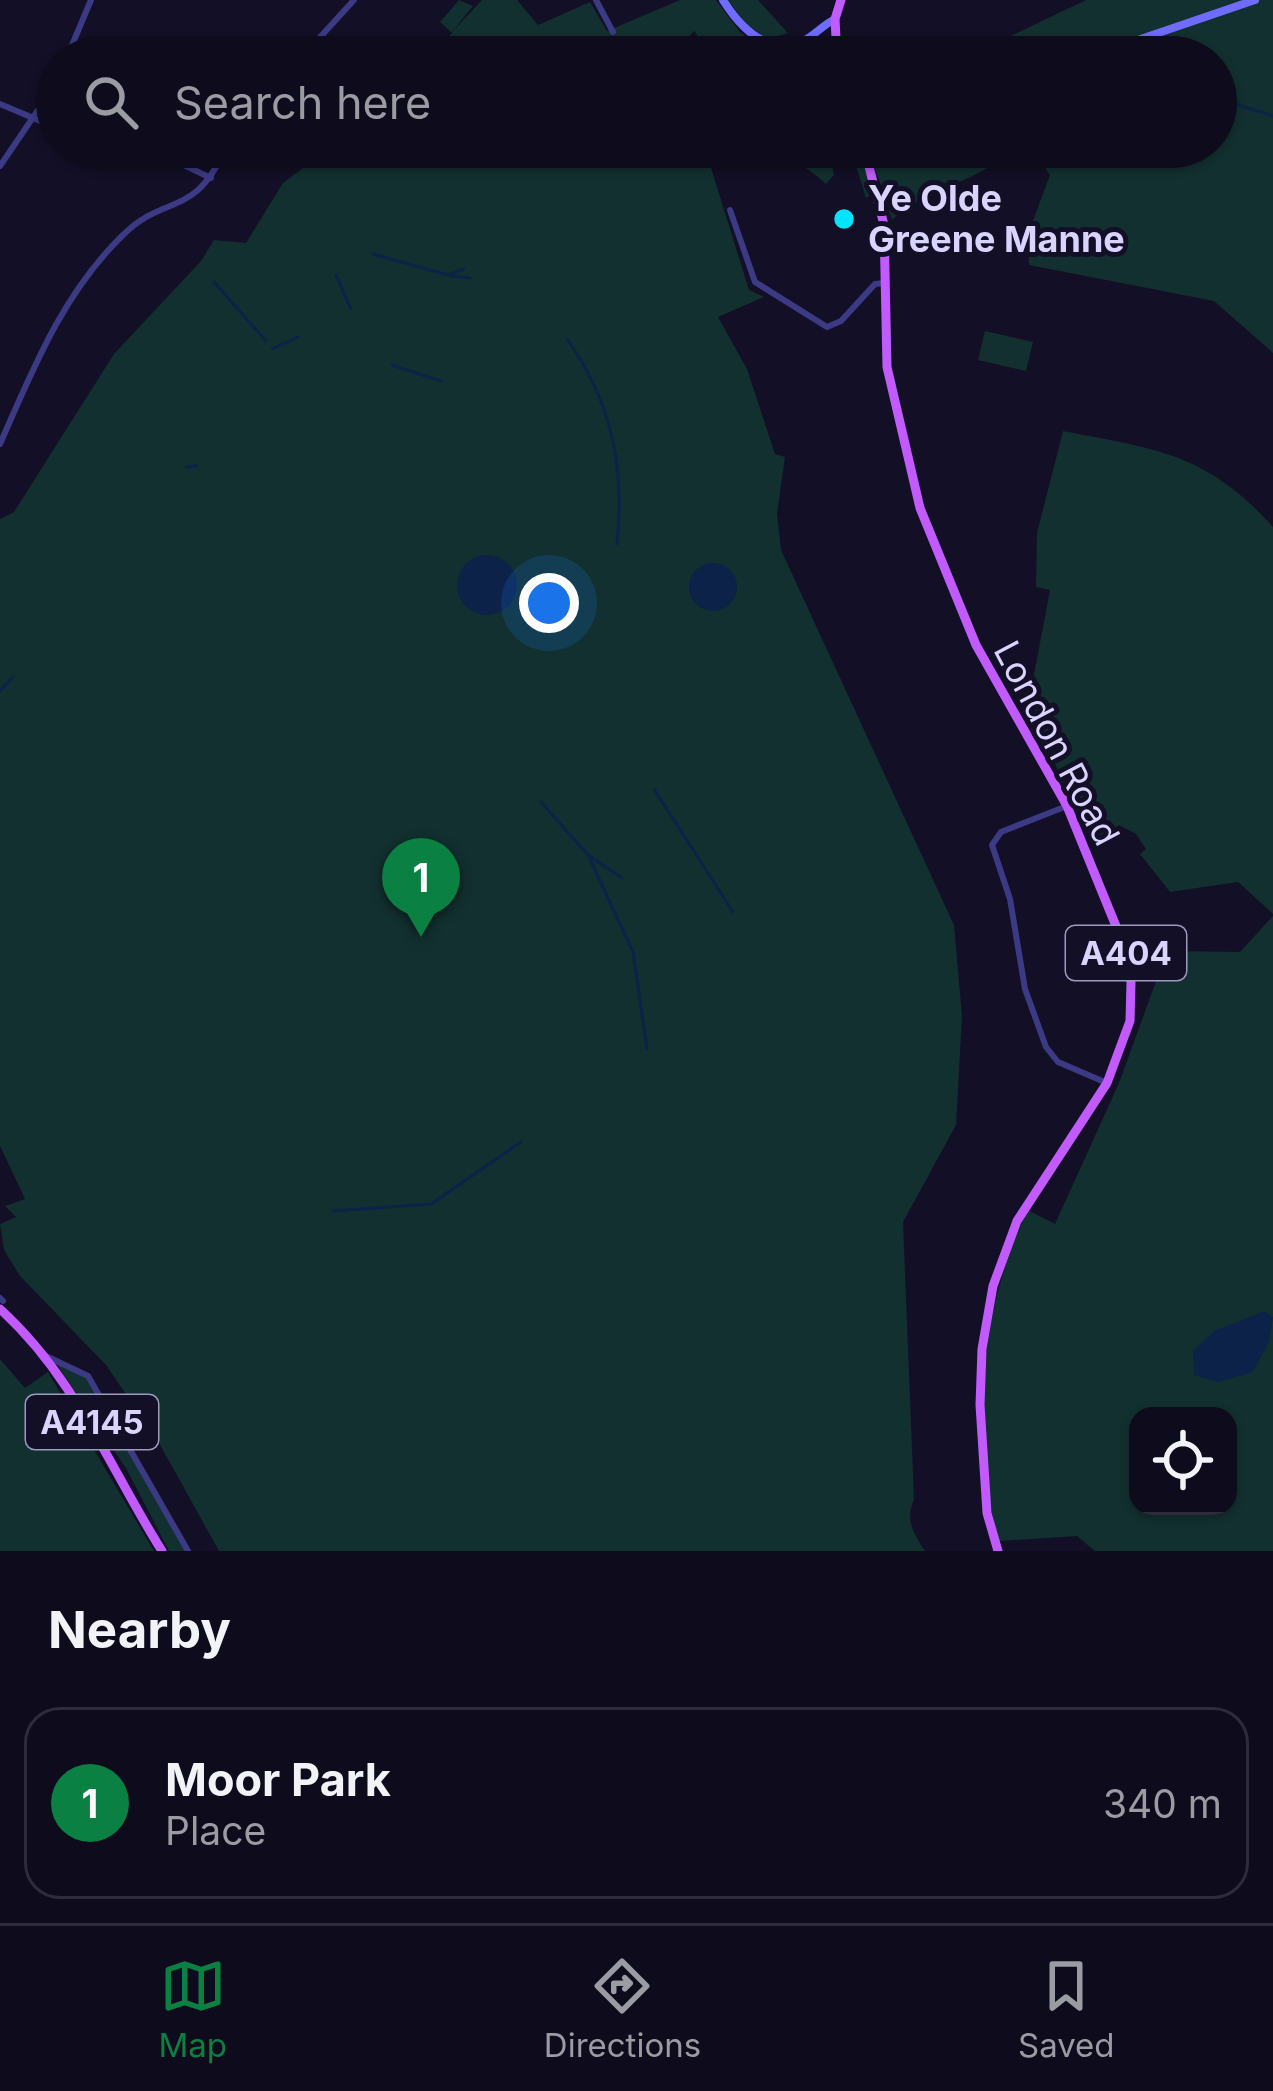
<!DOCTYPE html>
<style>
:root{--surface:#0e0b1c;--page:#1c1929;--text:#f1f3f6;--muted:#9b9ba3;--line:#2e2b3b;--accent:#0b8043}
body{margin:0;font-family:Inter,sans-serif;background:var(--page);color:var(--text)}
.controls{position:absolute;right:36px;bottom:36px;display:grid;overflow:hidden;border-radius:24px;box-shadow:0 3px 9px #0004}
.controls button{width:108px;height:108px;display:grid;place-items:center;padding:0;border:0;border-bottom:3px solid var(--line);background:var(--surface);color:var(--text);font:60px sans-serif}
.you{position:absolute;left:549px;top:603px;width:42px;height:42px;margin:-30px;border:9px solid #fff;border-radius:50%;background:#1a73e8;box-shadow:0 0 0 18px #1a73e833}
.badge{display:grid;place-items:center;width:78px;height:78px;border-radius:50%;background:var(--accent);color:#fff;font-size:39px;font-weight:700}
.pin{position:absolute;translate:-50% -99px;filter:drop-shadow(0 3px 6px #0008)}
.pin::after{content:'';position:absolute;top:63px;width:42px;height:36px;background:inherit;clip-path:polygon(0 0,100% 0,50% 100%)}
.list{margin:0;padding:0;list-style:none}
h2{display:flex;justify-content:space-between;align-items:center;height:156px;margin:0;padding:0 48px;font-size:51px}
h2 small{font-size:39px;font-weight:400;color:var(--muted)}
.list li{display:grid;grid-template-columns:78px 1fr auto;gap:36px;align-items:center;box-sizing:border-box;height:192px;margin:0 24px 24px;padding:0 24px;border:3px solid var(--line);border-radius:36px}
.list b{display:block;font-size:45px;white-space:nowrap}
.list p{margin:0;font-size:39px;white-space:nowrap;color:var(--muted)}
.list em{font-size:39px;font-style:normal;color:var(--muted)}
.icon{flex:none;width:66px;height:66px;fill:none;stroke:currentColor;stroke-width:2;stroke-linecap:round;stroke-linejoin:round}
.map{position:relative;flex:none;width:1273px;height:1551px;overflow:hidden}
.search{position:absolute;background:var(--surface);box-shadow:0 3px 9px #0004;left:36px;right:36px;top:36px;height:132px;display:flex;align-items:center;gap:30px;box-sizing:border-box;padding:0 42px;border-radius:66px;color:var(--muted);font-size:45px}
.sheet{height:372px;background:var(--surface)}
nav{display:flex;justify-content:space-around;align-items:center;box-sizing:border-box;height:168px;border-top:3px solid var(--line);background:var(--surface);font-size:33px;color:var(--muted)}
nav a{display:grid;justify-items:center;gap:6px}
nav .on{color:var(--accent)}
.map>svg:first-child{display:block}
</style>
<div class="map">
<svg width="1273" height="1551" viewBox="0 0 1273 1551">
<rect width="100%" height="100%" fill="#130f26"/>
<path fill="#12302f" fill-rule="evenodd" d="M459 0 473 6 452 32 482 0H517L538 25 590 2 607 31 680 0H716L740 32 772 54 713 57 694 31 671 57H430L452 33 440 22Z
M728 0H758L788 33 768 39 747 25Z
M1086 0H1273V353L1214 301 1029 265 1028 234 1050 175 1030 147H1216V57H967Z
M331 147H860L874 193 866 198 851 150 830 156 834 175 826 184C789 150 756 146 707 155L749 290 764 297 718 317 747 369 775 454 785 457 777 514 781 550 954 925 962 1016 956 1125 903 1222 914 1499C905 1521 913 1532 925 1551H219L159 1443 106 1365 20 1276 4 1250 0 1224 16 1217 5 1206 25 1199 0 1146V519L14 512 114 354 201 261 214 240 246 243 283 183Z
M1026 147 981 149 994 164C960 186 922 192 892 220L873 161 875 147Z
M985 331 1033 342 1026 371 978 360Z
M1063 431C1156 449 1207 453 1273 527V914L1238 882 1170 892 1140 854 1146 849 1136 834 1119 825 1093 847 1036 722 1032 685 1050 590 1036 587 1037 533Z
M1273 916V1551H1095L1077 1536 999 1541C969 1434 980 1308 1028 1210L1055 1224 1119 1083 1167 951 1240 952ZM1138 1416H1228V1506H1138Z
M0 1359 25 1388 48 1372 154 1551H0Z
M54 1360 87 1378 186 1551H169L127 1470Z"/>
<path fill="#0c2248" d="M457 585a30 30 0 1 1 60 0a30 30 0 1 1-60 0Z
M689 587a24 24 0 1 1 48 0a24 24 0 1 1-48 0Z
M1264 1311 1273 1317 1269 1342 1253 1372 1218 1382 1194 1375 1193 1351 1214 1331Z"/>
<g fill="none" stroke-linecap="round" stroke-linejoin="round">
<path stroke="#0c2248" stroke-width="3" d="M1216 98 1273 116
M338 164 413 147
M373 254 448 275 464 269
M336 275 351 309
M450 276 470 278
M214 282 266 341
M567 339C612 403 625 467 617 544
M272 349 298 337
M392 365 441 381
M186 467 197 466
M0 691 13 677
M654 789 733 912
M541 802 588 855 622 878
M588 855 633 952 647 1049
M333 1211 431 1204 521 1142"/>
<path stroke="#3d3a85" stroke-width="6" d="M596 0 613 32
M67 57 91 0
M302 57 354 0
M0 104 57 128
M104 147 169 158 211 178
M0 166 57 82
M730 210 755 282 827 327 841 321 875 284 885 283
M0 444C33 369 63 293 123 235 165 193 195 219 226 147
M1067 806 1001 832 992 845 1010 899 1025 989 1046 1047 1058 1062 1107 1083
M0 1298 3 1301
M46 1356 88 1376 188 1551"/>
<path stroke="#6f6bff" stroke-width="8" d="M723 0C740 27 767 56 803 41 815 35 823 25 835 19
M809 38 835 45
M1088 57 1255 0"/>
<path stroke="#c25bff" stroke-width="9" d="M837 57 835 19 841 0
M864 147 884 225 887 367 920 508 976 645 1067 806 1120 936 1131 982 1130 1021 1107 1083 1017 1221 993 1286 982 1349 980 1405 987 1513 998 1551
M0 1309C76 1378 109 1467 162 1551"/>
</g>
<circle fill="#00e5ff" stroke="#130f26" stroke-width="4.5" cx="844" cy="219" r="12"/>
<g text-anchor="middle" stroke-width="10" stroke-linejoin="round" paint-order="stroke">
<g fill="#130f26" stroke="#9e99be" stroke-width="3">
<rect x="1066" y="926" width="120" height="54" rx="9"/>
<rect x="26" y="1395" width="132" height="54" rx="9"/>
</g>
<g font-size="33" font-weight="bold" fill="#d9d4ff">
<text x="1126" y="965">A404</text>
<text x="92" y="1434">A4145</text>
</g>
<g font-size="36" font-weight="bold" fill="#d9d4ff" stroke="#130f26" text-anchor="start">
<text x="868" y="211">Ye Olde<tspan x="868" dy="41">Greene Manne</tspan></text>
</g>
<g font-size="36" fill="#d9d4ff" stroke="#130f26">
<text transform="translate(1057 743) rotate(62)" y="13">London Road</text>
</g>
</g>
</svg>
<div class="controls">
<button><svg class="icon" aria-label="locate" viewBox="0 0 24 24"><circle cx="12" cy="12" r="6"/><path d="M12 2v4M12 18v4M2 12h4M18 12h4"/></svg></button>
</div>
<div class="you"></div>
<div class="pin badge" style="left:421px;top:937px">1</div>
<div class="search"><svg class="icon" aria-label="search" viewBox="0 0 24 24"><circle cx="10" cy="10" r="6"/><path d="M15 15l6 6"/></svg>Search here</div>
</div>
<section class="sheet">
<h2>Nearby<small></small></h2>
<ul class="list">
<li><span class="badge">1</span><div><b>Moor Park</b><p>Place</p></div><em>340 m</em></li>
</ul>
</section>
<nav>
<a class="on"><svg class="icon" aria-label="map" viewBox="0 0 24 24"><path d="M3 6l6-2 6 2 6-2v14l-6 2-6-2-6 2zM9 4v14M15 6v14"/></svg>Map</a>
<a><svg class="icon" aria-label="directions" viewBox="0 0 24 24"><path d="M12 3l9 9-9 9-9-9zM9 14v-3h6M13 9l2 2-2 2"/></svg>Directions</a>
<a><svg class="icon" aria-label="saved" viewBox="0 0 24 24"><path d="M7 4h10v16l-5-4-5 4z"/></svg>Saved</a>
</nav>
